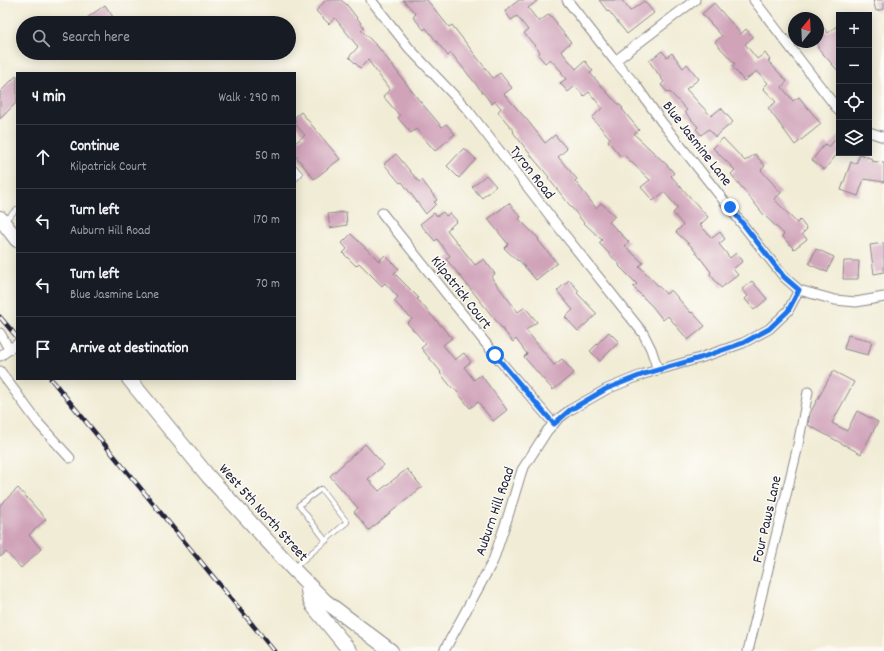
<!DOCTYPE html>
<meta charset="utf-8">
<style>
:root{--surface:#171b24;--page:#242831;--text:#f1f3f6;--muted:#9ea1a6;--line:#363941}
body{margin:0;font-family:Dekko,sans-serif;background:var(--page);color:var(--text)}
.controls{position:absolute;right:12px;top:12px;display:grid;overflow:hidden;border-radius:0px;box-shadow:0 2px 10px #0003}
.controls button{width:36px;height:36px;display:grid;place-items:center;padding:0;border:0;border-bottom:1px solid var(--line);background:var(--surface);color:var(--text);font:20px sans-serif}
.compass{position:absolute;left:788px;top:12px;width:36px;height:36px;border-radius:50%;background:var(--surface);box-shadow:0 2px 10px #0003;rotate:18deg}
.stop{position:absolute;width:12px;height:12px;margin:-9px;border:3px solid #1a73e8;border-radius:50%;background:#fff}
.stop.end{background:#1a73e8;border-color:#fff;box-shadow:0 1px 4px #0008}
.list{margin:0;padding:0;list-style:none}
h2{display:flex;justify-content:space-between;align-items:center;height:52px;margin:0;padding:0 16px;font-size:17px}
h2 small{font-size:13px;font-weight:400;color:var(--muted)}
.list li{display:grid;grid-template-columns:26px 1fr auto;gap:12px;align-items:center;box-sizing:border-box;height:64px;padding:0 16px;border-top:1px solid var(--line)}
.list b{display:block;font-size:15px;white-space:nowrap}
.list p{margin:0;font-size:13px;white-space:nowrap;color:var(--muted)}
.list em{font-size:13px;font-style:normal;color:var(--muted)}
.icon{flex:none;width:22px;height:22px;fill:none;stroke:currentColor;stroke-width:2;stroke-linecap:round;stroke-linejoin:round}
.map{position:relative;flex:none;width:884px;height:651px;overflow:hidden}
.search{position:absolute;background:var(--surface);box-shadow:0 2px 10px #0003;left:16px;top:16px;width:280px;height:44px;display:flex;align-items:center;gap:10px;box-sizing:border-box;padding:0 14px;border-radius:22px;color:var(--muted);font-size:15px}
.panel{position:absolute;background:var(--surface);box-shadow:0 2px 10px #0003;left:16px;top:72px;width:280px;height:308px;border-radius:0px}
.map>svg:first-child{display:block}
</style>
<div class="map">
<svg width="884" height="651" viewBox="0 0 884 651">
<rect width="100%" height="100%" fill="#fdfcf7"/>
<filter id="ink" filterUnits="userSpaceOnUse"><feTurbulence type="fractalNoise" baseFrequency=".025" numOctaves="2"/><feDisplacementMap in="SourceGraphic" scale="8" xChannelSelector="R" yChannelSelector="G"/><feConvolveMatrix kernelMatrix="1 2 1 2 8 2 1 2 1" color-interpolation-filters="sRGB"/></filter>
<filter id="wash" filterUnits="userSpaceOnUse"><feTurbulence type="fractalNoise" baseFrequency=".012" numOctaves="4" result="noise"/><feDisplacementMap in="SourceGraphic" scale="16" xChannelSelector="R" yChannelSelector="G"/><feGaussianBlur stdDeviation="0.9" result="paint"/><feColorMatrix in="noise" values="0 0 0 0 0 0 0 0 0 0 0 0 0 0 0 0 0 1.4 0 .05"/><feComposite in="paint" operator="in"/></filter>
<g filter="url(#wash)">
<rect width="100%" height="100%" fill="#f1ecd5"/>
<g id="blocks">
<path fill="#d0a3b9" d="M326 0H341L347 5 364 27 361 30 379 48 418 99 442 127 446 124 455 134 435 151 416 129 411 133 398 118 400 116 383 96 390 90 368 60 360 68 349 57 358 47 335 18 329 24 316 11Z
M403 0H427L449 27 452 25 493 78 500 73 512 88 504 94 528 121 545 143 555 135 567 149 558 157 577 179 575 181 596 208 601 203 615 216 609 222 629 242 625 246 643 263 639 266 666 294 671 290 691 313 692 312 705 326 688 340 668 316 663 320 652 306 633 287 637 284 619 266 620 265 599 243 602 240 584 223 548 178 549 177 533 158 513 132 514 131 498 112 501 108 495 101 492 104 451 53 448 56 426 28 424 30 413 17 416 14Z
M519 0H538L528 8 539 22 549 14 557 23 556 24 571 42 561 51 576 69 585 61 593 71 590 73 612 98 623 108 622 109 639 130 634 134 667 165 674 173 671 176 708 217 700 225 712 238 720 232 725 239 719 244 730 258 736 253 743 261 733 269 738 275 721 288 710 274 711 272 691 246 676 232 683 225 673 213 678 208 664 192 653 201 641 187 650 180 624 155 621 157 608 141 610 138 592 118 602 108 589 92 584 96 575 86 568 92 560 83 566 79 561 73 562 72 550 59 545 63 538 55 540 52 524 33 528 30 517 16 511 20 505 11Z
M599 0H622L630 11 644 1 654 13 627 34 609 11 608 12Z
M873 0H884V9L876 11Z
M714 3 741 34 746 29 753 37 745 44 757 59 765 53 770 60 768 61 787 81 782 87 793 101 799 97 821 124 795 145 768 108 776 102 763 88 768 83 757 71 744 81 732 66 735 64 715 42 722 36 702 14Z
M105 5 117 23H91L87 18Z
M818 21 828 33 839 24V72L818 48Z
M662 51 667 57 672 53 683 68 687 64 699 79 686 89 711 116 721 108 733 122 715 137 709 129 701 135 696 129 698 127 685 112 687 110 670 92 668 93 661 85 664 82 649 61Z
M17 75V102L0 119V92Z
M301 112 340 159 314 179 295 155V143L305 135 295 124V117Z
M839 135V152L824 170 812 160 825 144 829 147Z
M723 138 745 161 755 154 765 166 761 170 781 193 774 199 797 223 800 220 807 229 802 234 807 239 794 249 782 236 784 234 764 215 731 174 735 170 713 148Z
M464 148 476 159 459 178 447 166Z
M396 154 419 182 422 180 437 200 434 202 436 204 426 214 402 182 400 183 384 164Z
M860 154 872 159 871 161 884 163V182L864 179 858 196 841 190 851 162 856 164Z
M486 175 496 186 482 198 472 187Z
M509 203 521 217 519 219 539 239 538 240 557 263 536 280 519 260 518 261 504 248 508 244 488 219Z
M346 212 347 225 330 228 328 214Z
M443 212 446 216 450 213 457 221 447 230 475 265 484 259 495 274 491 277 518 312 525 307 537 322 526 330 554 365 562 359 574 373 553 390 524 357 527 354 516 339 513 342 461 277 446 259 450 256 437 239 435 241 420 224 434 213 437 216Z
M351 234 379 261 385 255 399 269 394 273 419 298 417 299 452 338 443 345 455 360 464 353 471 362 464 367 474 380 481 375 507 410 493 421 478 402 470 408 454 388 453 389 440 373 441 372 421 348 426 344 407 323 412 319 394 301 398 297 385 283 382 286 359 263 356 266 343 253 347 249 342 243Z
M884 243V272L874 274 870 245Z
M816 249 834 257 827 272 809 264Z
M844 261H859L858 279H843Z
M569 280 579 291 577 293 597 314 578 331 565 317 573 310 557 291Z
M752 281 767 299 754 310 745 299 748 296 742 289Z
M609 332 619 342 600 361 590 351Z
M848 335 872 341 868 355 844 349Z
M833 371 854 382 832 423 847 431 857 411 878 422 861 454 808 425 810 413Z
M365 444 384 465 368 479 379 491 407 469 422 487 369 530 354 512 358 508 330 476Z
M18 488 46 519 29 535 41 549 21 568 6 552 0 557V505Z"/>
</g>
</g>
<g filter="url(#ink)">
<use href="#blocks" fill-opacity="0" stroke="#8a8788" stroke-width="1"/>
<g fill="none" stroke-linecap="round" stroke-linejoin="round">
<g stroke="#8a8788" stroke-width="6">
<path id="lane" d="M295 168 300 174 295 179
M4 221 17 209
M294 568 347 522 321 489 299 505 326 541"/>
</g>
<g stroke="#8a8788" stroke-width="11">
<path id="street" d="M371 0 409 48 467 109 564 234 643 333 651 349 658 370
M567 0 615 61 635 84 661 121 784 277 799 290 835 300 856 302 884 297
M754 0 839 111
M615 61 695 0
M869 132 884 137
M382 213 495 355 554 424
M0 333 9 349
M0 356 17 344
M0 371 39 424 70 458
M444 651 493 561 508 516 522 470 547 431 558 419 570 410 607 389 644 374 700 358 743 343 769 329 788 311 799 290
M748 651 797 450 808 392"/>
</g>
<g stroke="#8a8788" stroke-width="16">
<path id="primary" d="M0 218 17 240
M129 379 208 476 293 569 325 601 391 651
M307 583 309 597 313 606 350 651"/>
</g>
<use href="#lane" stroke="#fff" stroke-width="4.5"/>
<use href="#street" stroke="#fff" stroke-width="9"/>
<use href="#primary" stroke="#fff" stroke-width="14"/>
<g stroke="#22223b" stroke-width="4.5">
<path id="rail" d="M0 317 17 337
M51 379 274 651"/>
</g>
<use href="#rail" stroke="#fdfcf7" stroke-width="3" stroke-dasharray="9" stroke-linecap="butt"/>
</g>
</g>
<g fill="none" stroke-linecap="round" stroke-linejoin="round" filter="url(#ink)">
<path stroke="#1a73e8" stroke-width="5" d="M495 355 554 424 570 410 606 389 644 374 700 358 743 343 769 329 788 311 799 290 784 277 730 207"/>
</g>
<g text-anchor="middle" stroke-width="3" stroke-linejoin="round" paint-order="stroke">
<g font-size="15" fill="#22223b" stroke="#fdfcf7">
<text transform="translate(698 143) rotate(52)" y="5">Blue Jasmine Lane</text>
<text transform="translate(533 172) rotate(52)" y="5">Tyron Road</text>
<text transform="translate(462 292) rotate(52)" y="5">Kilpatrick Court</text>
<text transform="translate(494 511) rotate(-71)" y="5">Auburn Hill Road</text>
<text transform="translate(264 512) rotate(48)" y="5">West 5th North Street</text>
<text transform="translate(766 519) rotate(-77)" y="5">Four Paws Lane</text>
</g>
</g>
</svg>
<div class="controls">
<button>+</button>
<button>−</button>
<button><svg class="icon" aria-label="locate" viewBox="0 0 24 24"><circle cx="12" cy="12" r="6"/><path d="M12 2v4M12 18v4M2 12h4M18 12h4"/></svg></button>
<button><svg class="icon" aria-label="layers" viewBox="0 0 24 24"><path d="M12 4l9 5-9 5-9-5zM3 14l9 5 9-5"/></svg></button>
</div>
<svg class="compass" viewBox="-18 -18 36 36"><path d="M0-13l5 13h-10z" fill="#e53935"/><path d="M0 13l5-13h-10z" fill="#9ea1a6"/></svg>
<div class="stop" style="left:495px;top:355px"></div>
<div class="stop end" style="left:730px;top:207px"></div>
<div class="search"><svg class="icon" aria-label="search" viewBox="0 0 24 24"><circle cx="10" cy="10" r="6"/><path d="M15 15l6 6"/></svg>Search here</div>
<section class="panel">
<h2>4 min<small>Walk · 290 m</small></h2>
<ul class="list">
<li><svg class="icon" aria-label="ahead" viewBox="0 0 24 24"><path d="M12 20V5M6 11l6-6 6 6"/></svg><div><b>Continue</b><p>Kilpatrick Court</p></div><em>50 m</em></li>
<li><svg class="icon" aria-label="left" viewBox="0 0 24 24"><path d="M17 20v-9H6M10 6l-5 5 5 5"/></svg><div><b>Turn left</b><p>Auburn Hill Road</p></div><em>170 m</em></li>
<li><svg class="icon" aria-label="left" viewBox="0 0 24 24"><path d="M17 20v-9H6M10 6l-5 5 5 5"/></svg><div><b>Turn left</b><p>Blue Jasmine Lane</p></div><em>70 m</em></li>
<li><svg class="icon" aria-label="arrive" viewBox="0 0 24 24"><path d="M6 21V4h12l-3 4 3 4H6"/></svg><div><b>Arrive at destination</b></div></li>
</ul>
</section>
</div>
